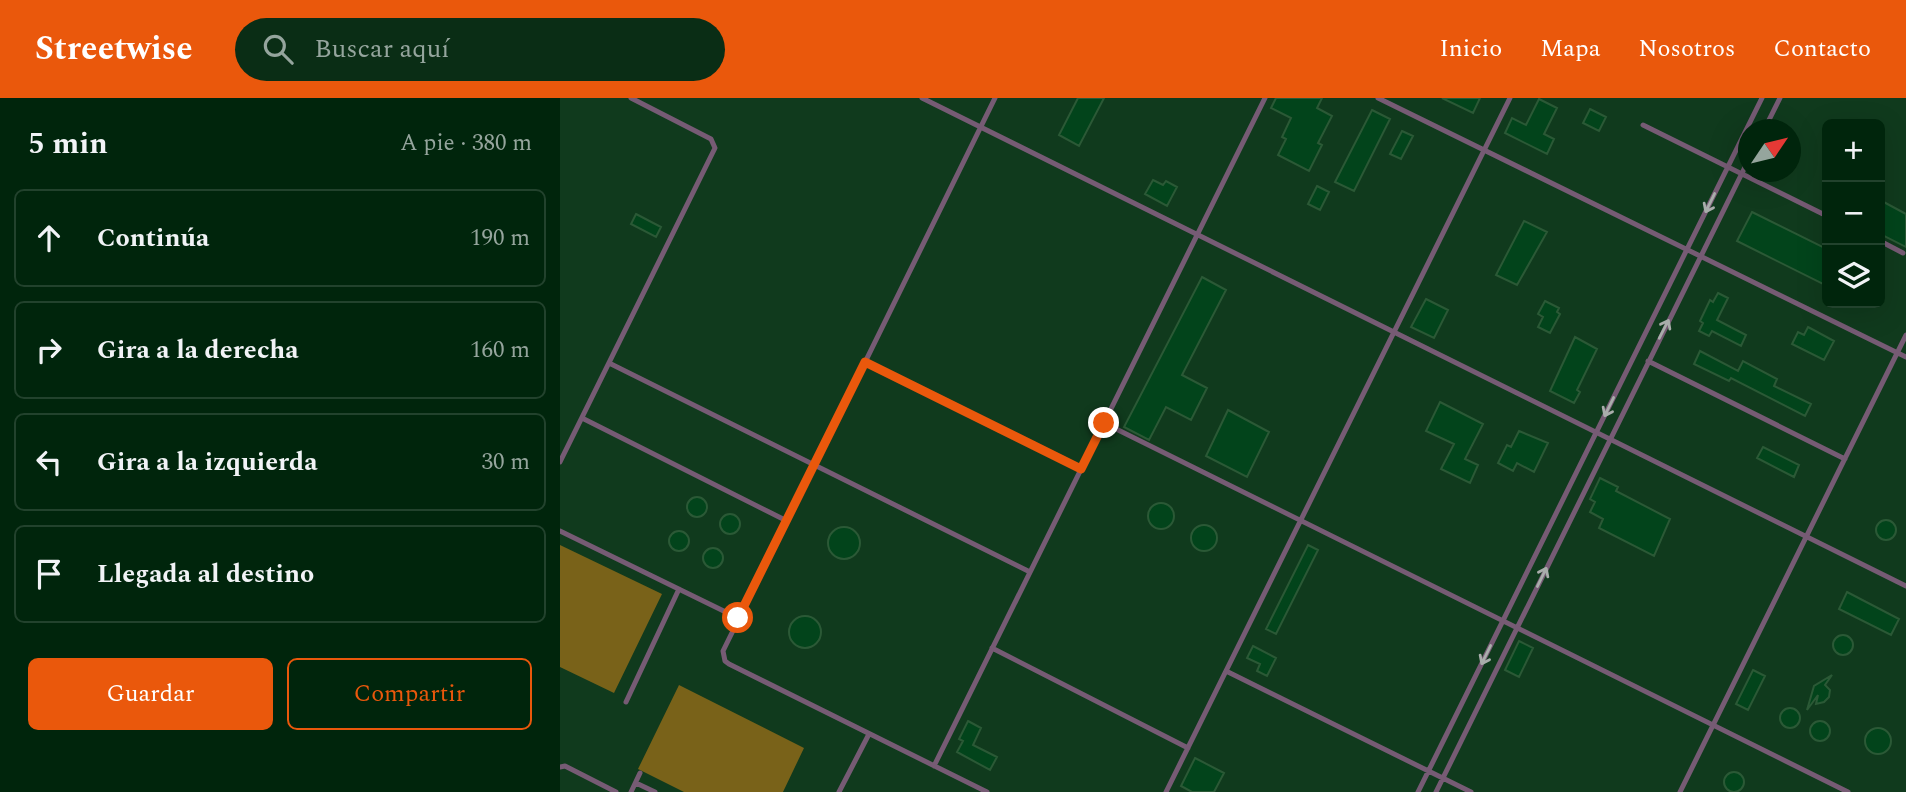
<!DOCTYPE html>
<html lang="es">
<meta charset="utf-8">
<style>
:root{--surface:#00250c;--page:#0a2d15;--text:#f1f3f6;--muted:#95a59d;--line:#22422d;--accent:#ea580c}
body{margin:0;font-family:Spectral,serif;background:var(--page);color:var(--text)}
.controls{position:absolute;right:21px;top:21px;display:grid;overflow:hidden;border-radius:10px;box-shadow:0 7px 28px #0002}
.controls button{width:63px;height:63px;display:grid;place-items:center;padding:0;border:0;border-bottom:2px solid var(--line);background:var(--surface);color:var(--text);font:35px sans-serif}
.compass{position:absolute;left:1178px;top:21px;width:63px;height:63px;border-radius:50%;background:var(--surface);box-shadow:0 7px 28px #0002;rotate:55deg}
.stop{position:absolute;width:21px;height:21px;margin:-16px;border:5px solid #ea580c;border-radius:50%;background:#fff}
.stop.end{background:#ea580c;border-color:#fff;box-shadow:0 2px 7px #0008}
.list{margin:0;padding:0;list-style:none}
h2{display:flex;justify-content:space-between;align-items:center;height:91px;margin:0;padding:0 28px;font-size:30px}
h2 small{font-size:23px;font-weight:400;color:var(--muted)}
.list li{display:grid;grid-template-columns:46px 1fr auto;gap:21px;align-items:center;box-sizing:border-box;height:98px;margin:0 14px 14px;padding:0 14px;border:2px solid var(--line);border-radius:10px}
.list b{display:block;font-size:26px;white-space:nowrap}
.list em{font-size:23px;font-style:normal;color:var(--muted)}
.actions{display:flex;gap:14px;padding:21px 28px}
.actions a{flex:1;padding:16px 0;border:2px solid var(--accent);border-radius:10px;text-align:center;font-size:24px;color:var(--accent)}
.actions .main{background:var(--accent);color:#fff}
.icon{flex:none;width:38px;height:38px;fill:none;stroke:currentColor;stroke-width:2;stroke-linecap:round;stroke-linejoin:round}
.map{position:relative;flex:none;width:1346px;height:694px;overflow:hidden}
header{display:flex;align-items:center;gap:42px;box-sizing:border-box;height:98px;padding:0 35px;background:var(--accent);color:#fff}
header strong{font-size:33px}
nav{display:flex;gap:38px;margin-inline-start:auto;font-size:24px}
.search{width:490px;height:63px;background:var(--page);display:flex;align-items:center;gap:18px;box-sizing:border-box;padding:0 24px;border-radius:38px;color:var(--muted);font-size:26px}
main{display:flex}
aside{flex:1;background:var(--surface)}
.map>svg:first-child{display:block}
</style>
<header>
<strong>Streetwise</strong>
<div class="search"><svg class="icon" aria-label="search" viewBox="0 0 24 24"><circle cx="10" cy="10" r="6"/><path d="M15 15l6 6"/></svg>Buscar aquí</div>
<nav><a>Inicio</a><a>Mapa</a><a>Nosotros</a><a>Contacto</a></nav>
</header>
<main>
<aside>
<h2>5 min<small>A pie · 380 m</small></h2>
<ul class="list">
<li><svg class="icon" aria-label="ahead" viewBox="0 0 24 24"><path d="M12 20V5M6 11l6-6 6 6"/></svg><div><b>Continúa</b></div><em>190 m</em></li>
<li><svg class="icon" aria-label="right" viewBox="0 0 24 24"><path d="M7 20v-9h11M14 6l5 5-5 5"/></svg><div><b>Gira a la derecha</b></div><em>160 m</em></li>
<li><svg class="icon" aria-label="left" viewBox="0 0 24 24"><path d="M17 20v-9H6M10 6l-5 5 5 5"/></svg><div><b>Gira a la izquierda</b></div><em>30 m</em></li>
<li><svg class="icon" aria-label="arrive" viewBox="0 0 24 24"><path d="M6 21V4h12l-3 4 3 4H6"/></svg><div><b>Llegada al destino</b></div></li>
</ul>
<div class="actions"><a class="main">Guardar</a><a>Compartir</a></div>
</aside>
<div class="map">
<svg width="1346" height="694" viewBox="0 0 1346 694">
<rect width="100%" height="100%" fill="#003110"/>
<path fill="#103a1d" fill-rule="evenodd" d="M0 0H1346V694H0ZM1267 26H1320V205H1267ZM1188 32H1230V74H1188Z"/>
<path fill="#796219" d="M0 447 102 496 54 595 0 569Z
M119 587 244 650 223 694H124L78 671Z"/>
<path fill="#02441b" stroke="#2b5936" stroke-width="2" d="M518 0H544L519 48 499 37Z
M716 0H762L757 10 772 18 758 45 762 47 749 73 718 57 726 41 722 39 731 20 711 10Z
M882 0H920L913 15Z
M979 1 997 10 984 36 994 41 987 56 945 35 952 20 966 27Z
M1030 11 1046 19 1039 33 1023 25Z
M812 12 830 21 794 93 775 84Z
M842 33 853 38 841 61 830 56Z
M593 82 603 87 606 83 617 89 607 108 585 96Z
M757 88 769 94 760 112 748 106Z
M1320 102 1346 116V149L1320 136Z
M1192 114 1267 151V188L1177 143Z
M76 116 101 129 96 139 71 126Z
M964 123 987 134 957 187 936 177Z
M642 179 666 192 622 277 647 290 631 322 606 309 589 342 564 329Z
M1158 195 1168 200 1157 222 1186 237 1181 248 1152 233 1149 238 1139 233 1143 225 1140 223 1150 202 1153 204Z
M866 201 888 212 874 240 851 229Z
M985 203 999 210 997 214 1000 216 990 235 978 229 983 219 978 216Z
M1248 229 1274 243 1264 262 1232 246 1238 234 1244 237Z
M1015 239 1037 251 1017 292 1020 294 1014 305 990 293Z
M1140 253 1178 273 1183 263 1217 281 1214 288 1251 306 1245 318 1171 280 1169 283 1134 266Z
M880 304 923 326 905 361 918 367 910 385 881 371 894 346 866 333Z
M668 312 709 334 687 379 646 358Z
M959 333 988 345 974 374 957 365 953 373 938 365 947 347 951 349Z
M1203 349 1239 367 1234 379 1197 360Z
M1040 380 1058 389 1056 393 1110 421 1094 458 1039 430 1043 421 1030 414 1035 404 1030 401Z
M127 409a10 10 0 1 1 20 0a10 10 0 1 1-20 0Z
M588 418a13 13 0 1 1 26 0a13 13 0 1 1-26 0Z
M160 426a10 10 0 1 1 20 0a10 10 0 1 1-20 0Z
M1316 432a10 10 0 1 1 20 0a10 10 0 1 1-20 0Z
M631 440a13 13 0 1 1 26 0a13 13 0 1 1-26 0Z
M268 445a16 16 0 1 1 32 0a16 16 0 1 1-32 0Z
M109 443a10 10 0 1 1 20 0a10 10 0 1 1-20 0Z
M748 447 758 452 716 536 706 531Z
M143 460a10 10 0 1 1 20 0a10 10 0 1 1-20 0Z
M1287 494 1339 521 1331 537 1279 511Z
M229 534a16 16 0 1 1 32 0a16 16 0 1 1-32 0Z
M1273 547a10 10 0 1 1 20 0a10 10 0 1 1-20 0Z
M959 543 973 550 959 579 945 572Z
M693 548 716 560 707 578 697 573 700 566 687 560Z
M1193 572 1205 578 1188 612 1176 606Z
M1272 577 1265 587 1270 592 1269 599 1264 604 1256 606 1258 597 1247 612 1254 588Z
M1220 620a10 10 0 1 1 20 0a10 10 0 1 1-20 0Z
M408 623 421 630 413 647 437 659 430 672 397 654 403 643 399 641Z
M1250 633a10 10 0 1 1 20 0a10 10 0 1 1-20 0Z
M1305 643a13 13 0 1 1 26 0a13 13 0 1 1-26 0Z
M635 660 664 675 654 694H632L621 688Z
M1164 684a10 10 0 1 1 20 0a10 10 0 1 1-20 0Z"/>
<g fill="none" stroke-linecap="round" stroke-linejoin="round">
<path stroke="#765b74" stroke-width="5" d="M362 0 1346 488
M818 0 1346 259
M1083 27 1267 118
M1204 32 1220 0
M1320 143 1343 155
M1088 263 1285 361
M305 264 521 371
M49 265 470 474
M22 320 227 423
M544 325 1288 694
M0 364 155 50 151 41 71 0
M0 433 178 520
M432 550 628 650
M666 573 911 694
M66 604 119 491
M374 668 705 0
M0 669 5 668 56 694
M76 685 95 694
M71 694 80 675
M279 694 309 636
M427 694 169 566 165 563 163 553 435 0
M606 694 950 0
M858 694 1202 0
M876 694 1188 63
M1120 694 1346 237"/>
</g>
<defs><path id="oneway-shaft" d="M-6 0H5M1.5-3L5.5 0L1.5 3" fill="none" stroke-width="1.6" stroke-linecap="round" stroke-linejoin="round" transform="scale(1.75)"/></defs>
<g stroke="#a9adab">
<use href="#oneway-shaft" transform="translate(1150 105) rotate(116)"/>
<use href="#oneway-shaft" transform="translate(1104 231) rotate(-63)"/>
<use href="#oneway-shaft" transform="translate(1049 309) rotate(116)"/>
<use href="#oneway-shaft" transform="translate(982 479) rotate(-64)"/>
<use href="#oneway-shaft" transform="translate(926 557) rotate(116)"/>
</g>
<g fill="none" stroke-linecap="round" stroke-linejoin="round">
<path stroke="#ea580c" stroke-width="9" d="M178 520 305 264 521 371 544 325"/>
</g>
</svg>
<div class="controls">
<button>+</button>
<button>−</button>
<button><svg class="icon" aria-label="layers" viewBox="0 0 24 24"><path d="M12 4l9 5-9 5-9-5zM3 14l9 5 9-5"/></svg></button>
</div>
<svg class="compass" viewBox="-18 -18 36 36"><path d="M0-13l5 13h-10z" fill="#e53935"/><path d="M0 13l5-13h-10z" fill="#95a59d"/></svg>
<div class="stop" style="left:178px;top:520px"></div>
<div class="stop end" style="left:544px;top:325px"></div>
</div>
</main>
